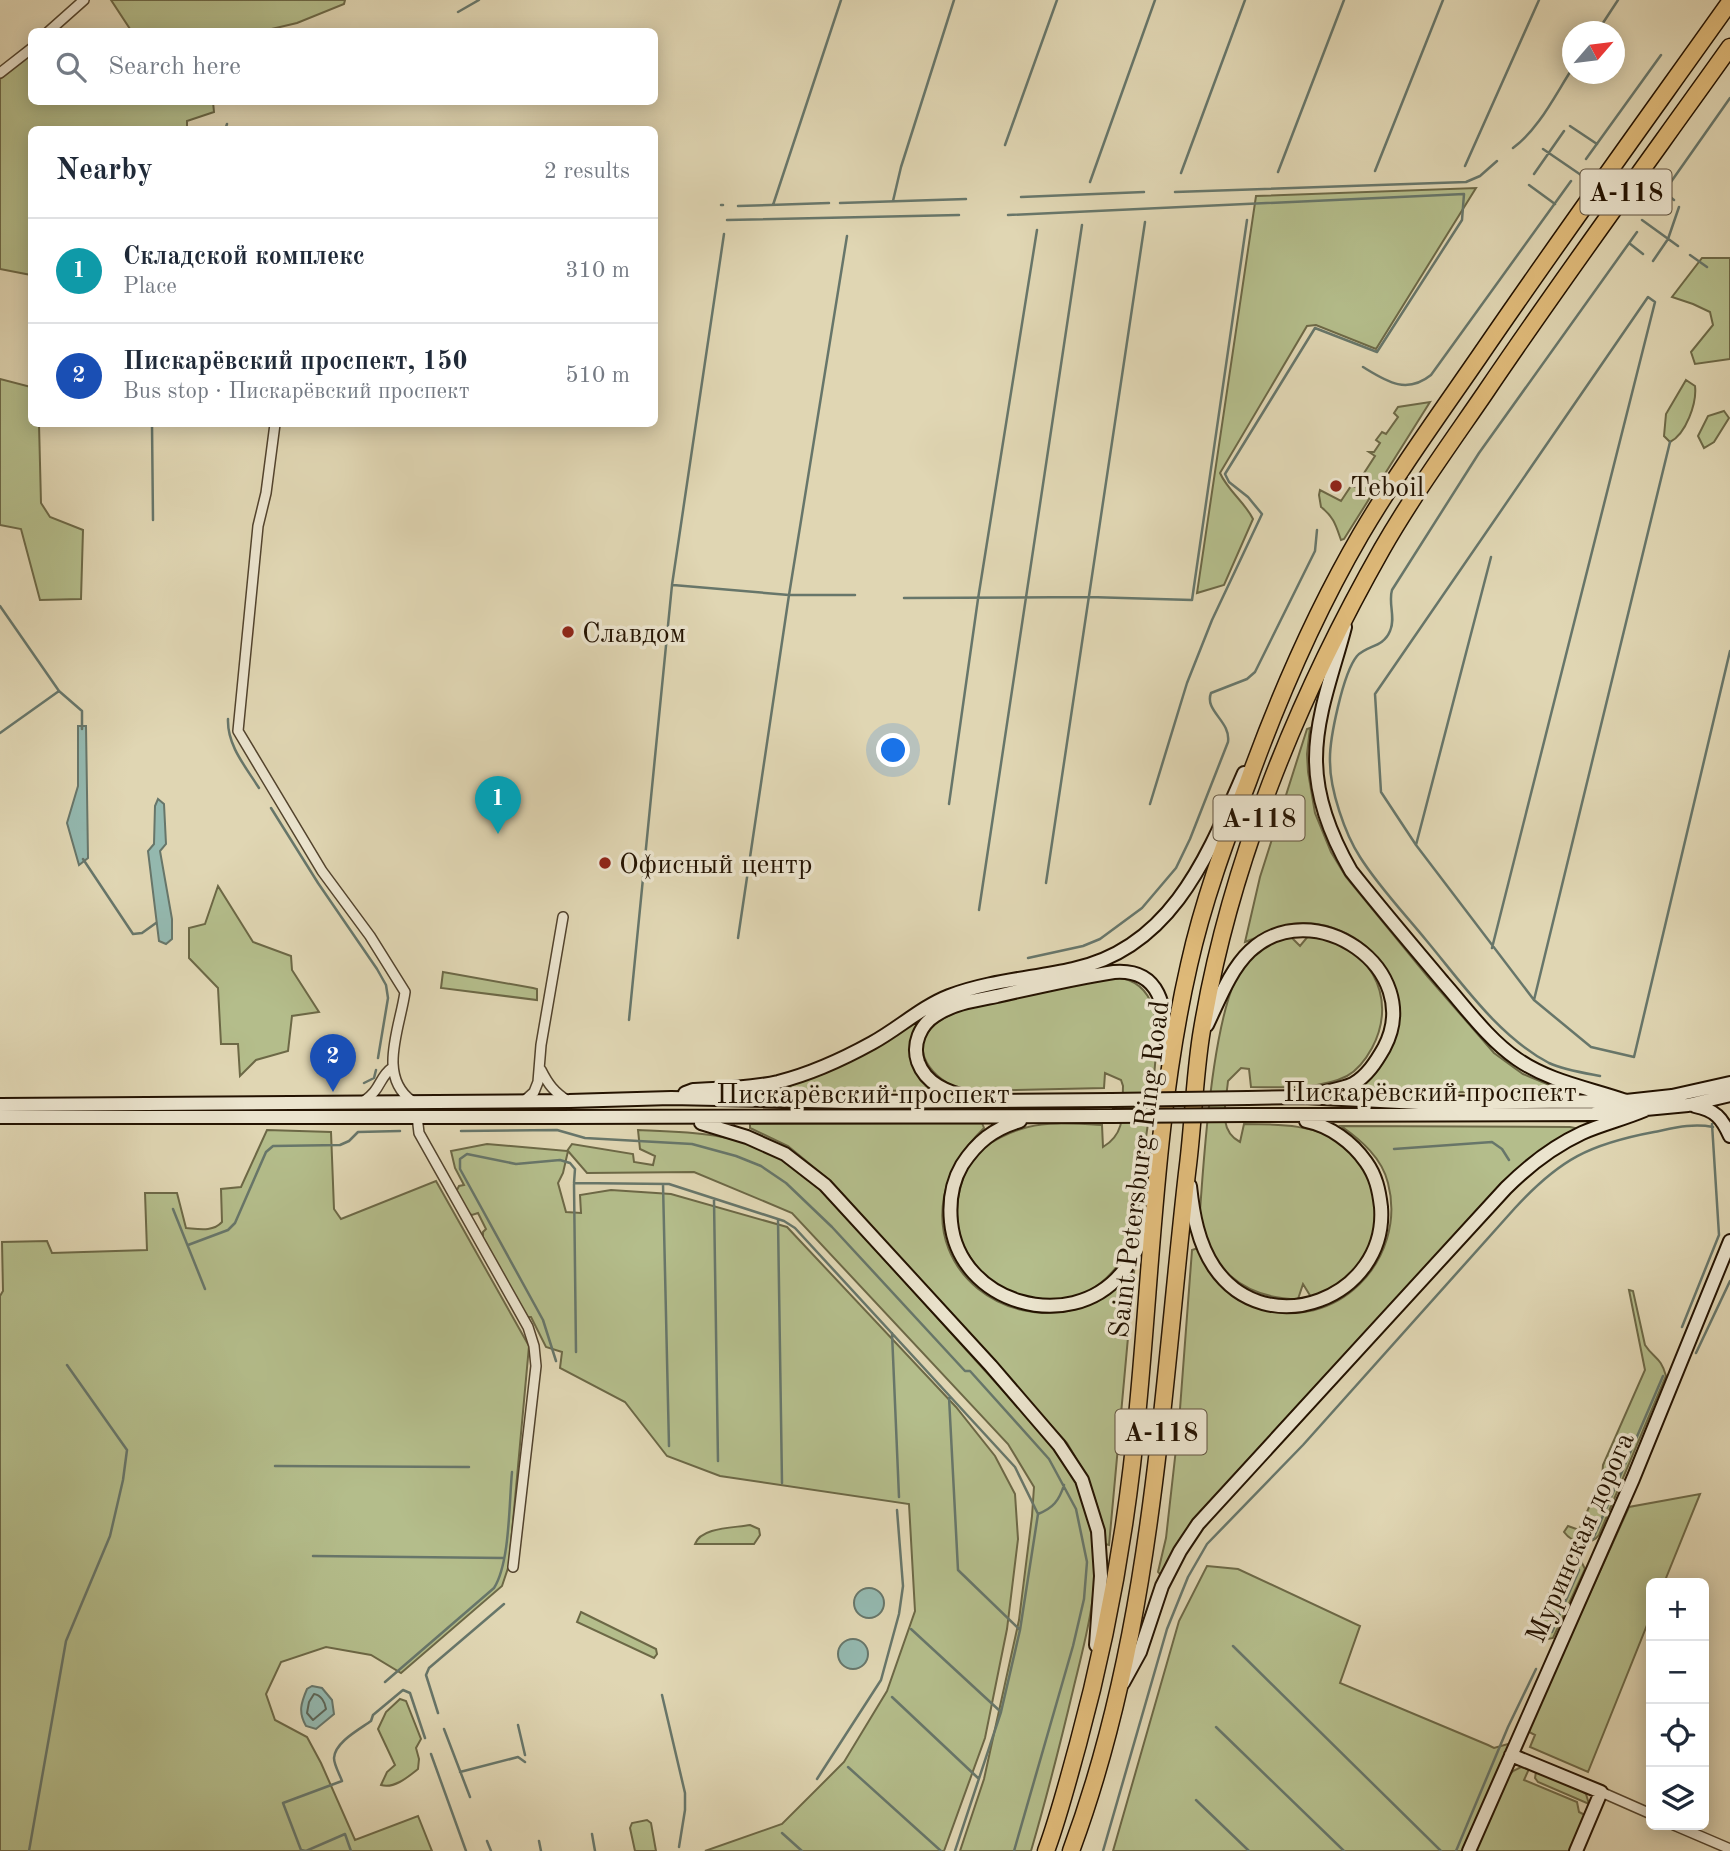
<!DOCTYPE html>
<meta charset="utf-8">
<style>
:root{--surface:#fff;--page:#f2f2f3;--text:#1f2937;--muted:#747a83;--line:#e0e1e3;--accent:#111827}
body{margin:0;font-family:"Old Standard TT",serif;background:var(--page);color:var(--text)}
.controls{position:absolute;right:21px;bottom:21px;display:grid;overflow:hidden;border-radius:10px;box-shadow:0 4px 18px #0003}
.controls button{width:63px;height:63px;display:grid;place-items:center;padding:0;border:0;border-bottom:2px solid var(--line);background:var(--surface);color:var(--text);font:35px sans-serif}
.compass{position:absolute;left:1562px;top:21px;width:63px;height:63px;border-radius:50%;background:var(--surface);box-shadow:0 4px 18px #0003;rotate:62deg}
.you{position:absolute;left:894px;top:751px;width:24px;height:24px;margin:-18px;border:5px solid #fff;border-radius:50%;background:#1a73e8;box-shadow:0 0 0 10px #1a73e833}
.badge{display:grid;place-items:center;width:46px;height:46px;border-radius:50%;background:var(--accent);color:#fff;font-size:23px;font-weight:700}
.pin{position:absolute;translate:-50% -58px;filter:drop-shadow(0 2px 4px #0008)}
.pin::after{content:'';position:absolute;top:37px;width:24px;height:21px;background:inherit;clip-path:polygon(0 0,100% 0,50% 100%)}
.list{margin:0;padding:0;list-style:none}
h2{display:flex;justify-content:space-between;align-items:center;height:91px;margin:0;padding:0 28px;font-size:30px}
h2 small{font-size:23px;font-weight:400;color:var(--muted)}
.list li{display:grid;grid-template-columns:46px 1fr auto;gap:21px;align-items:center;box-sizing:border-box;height:105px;padding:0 28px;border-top:2px solid var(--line)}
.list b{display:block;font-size:26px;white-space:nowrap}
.list p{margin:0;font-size:23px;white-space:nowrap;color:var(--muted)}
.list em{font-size:23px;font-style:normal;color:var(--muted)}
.icon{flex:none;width:38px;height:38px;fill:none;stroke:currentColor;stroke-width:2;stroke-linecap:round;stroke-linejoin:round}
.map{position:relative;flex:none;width:1730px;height:1851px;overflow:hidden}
.search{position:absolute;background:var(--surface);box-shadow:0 4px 18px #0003;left:28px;top:28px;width:630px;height:77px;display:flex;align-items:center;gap:18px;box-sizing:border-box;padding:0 24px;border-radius:10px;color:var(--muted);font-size:26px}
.panel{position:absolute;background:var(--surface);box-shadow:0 4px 18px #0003;left:28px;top:126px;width:630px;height:301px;border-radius:10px}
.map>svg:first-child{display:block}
</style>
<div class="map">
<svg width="1730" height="1851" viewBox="0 0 1730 1851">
<rect width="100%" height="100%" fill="#e0d6b3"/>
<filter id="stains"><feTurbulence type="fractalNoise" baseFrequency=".00286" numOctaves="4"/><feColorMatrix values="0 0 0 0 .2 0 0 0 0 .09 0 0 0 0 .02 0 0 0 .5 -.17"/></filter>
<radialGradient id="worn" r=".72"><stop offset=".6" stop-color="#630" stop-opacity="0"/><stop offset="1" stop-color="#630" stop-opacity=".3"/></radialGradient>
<path fill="#b4bd8b" stroke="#6c6846" stroke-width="2" d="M111 0H345L344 4 297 23 263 31 132 32Z
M31 54 32 102H213L214 112 187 121V129L32 130 31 275 0 269V79Z
M1476 188 1376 349 1316 325 1307 326 1220 473C1228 491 1244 501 1253 519L1224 585 1197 593 1256 196Z
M1702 258H1730V359L1695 364 1691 352 1713 325 1710 312 1693 304 1672 297Z
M0 379 31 387 32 424H39L41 503 50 517 83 530 81 599 40 600 21 529 0 525Z
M1686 380 1695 386C1697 403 1686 434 1670 442L1664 436 1666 414Z
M1430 402 1344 539 1341 540C1336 526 1334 517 1321 507L1319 495 1320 490 1341 501 1351 486 1355 487 1375 456 1369 452H1374L1380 443 1376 440 1382 432 1386 434 1398 417 1394 413 1398 407Z
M1724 411 1729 418 1714 442 1704 448 1698 436 1708 416Z
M1310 728 1307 754 1308 772 1315 813 1331 852 1346 877 1428 977 1494 1053 1523 1074 1559 1089V1093L1350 1091 1392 1038C1391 1023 1392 984 1386 973 1371 939 1327 918 1291 924 1275 927 1261 937 1245 942L1260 877 1307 729Z
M218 886 253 942 291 956 292 970 319 1012 292 1016 288 1051 256 1060 240 1076 238 1044H221L218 988 189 958V928L205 924Z
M1309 935C1367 941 1400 996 1372 1048 1366 1059 1358 1070 1347 1076 1320 1090 1280 1087 1251 1087L1249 1069 1241 1068 1228 1081C1226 1103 1217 1130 1240 1142L1244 1124C1278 1124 1319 1124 1347 1147 1389 1183 1384 1251 1340 1283 1331 1289 1321 1293 1311 1297L1303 1284 1298 1299C1244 1299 1203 1266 1200 1211 1204 1158 1213 995 1248 959 1259 948 1275 941 1290 936L1300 946Z
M443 972 533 988 537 989V1000L441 988Z
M1115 977C1134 979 1147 988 1153 1008 1163 1043 1147 1122 1143 1161 1140 1187 1141 1221 1130 1245 1120 1266 1104 1284 1083 1294 1063 1303 1025 1305 1005 1293 988 1282 965 1256 960 1236 953 1210 959 1175 976 1155 988 1142 1011 1131 1028 1127 1051 1121 1078 1124 1102 1125L1103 1147C1127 1133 1122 1110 1123 1086L1121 1080 1105 1073 1104 1088 968 1091C940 1086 905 1053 933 1026 960 999 1073 985 1115 977Z
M918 1020 920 1021 915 1029 929 1086 926 1090 784 1093 782 1090 785 1086Z
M982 1123 984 1128C964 1148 949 1169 944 1197 930 1273 1005 1328 1075 1309 1098 1303 1116 1286 1134 1272L1109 1545 1105 1544C1099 1501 1089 1479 1067 1443L828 1179 788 1146 750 1128V1124Z
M1341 1126 1570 1127 1580 1129 1534 1156 1323 1378 1190 1526 1161 1575 1158 1572 1166 1538 1179 1422 1192 1250 1198 1248C1210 1276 1229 1296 1258 1307 1335 1335 1408 1260 1388 1183 1382 1158 1361 1140 1341 1126Z
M267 1130 331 1132 334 1209 341 1219 436 1181 529 1346 509 1565 502 1586 401 1673 371 1655 326 1647 281 1662 266 1694 275 1720 307 1737 321 1763 355 1840 418 1816 432 1851H0V1296L3 1291 2 1242 47 1241 52 1253 147 1250 145 1193H177L186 1228C199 1229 213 1232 222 1222L221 1189 241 1187Z
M638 1130C686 1132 733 1132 775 1155 791 1164 805 1177 819 1187L1054 1447C1076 1478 1090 1504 1094 1544 1099 1591 1085 1641 1074 1686 1061 1741 1047 1796 1031 1851H960L984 1779 1019 1620 1032 1516 1034 1487 1008 1444 792 1213 694 1172 587 1173 568 1151 563 1173 558 1183 566 1212 581 1213 580 1195 611 1190 671 1194 787 1227 956 1407 995 1456 1015 1494 1018 1539 1007 1629 985 1738 944 1851H705L782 1824 844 1762 887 1691 915 1611 909 1504 720 1476 667 1456 625 1402 560 1368 562 1352 546 1347 531 1317H526L483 1238V1232L486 1229 478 1213 472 1215 467 1212 456 1192 459 1186 464 1185 455 1168 451 1151 487 1144 567 1151 572 1144 633 1154 634 1162 653 1165 655 1156 640 1149Z
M1629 1290 1633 1291 1645 1345C1654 1359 1661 1357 1666 1376L1599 1535C1590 1547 1572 1543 1564 1532L1568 1526 1579 1530 1602 1478 1603 1465 1645 1370Z
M1700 1494 1664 1583H1651V1615L1588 1772 1530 1747 1535 1735 1529 1732 1530 1726 1629 1507Z
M750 1525 759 1529 760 1535 754 1544H695C701 1527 734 1528 750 1525Z
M1569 1553 1579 1557 1585 1569 1553 1638 1539 1641 1533 1635 1534 1627 1567 1554Z
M1207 1566 1238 1569 1360 1626 1340 1683 1488 1745 1494 1748 1508 1744 1511 1745 1463 1851H1113L1179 1621Z
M581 1612 656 1649 657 1654 654 1658 577 1622Z
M400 1699 406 1701 421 1739 416 1748 419 1759 418 1769C408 1777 394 1789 381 1785L387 1772 395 1765 378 1729 386 1712Z
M1521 1767 1529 1769 1524 1780 1577 1802 1579 1812 1585 1815 1570 1851H1475L1506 1779 1513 1771Z
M1536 1772 1581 1790 1586 1794 1589 1804 1538 1782 1535 1778Z
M647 1820 651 1823 656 1851H635L630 1828 632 1823Z"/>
<path fill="#94b9b0" stroke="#67766a" stroke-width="2" d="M78 726H86L88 858 79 865 67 823 78 786Z
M158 799 164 804 166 844 160 851 172 919V939L166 944 159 941 148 851 154 844 155 806Z
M854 1603a15 15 0 1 1 30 0a15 15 0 1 1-30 0Z
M838 1654a15 15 0 1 1 30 0a15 15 0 1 1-30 0Z
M312 1686 322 1688 332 1700 334 1714 316 1729 306 1726C298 1712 301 1703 307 1689Z"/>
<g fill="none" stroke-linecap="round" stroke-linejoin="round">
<path stroke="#5c6658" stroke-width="2" d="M314 1694C321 1695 325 1702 326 1709L313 1720 307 1713 309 1702Z"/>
<path stroke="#67766a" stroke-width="2.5" d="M458 12 479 0
M1597 32 1618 0
M1570 126 1597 144
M225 130 227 124
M1005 145 1057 0
M1513 148C1539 129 1555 95 1572 69
M1543 149 1581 175
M1586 159 1661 55
M1465 166 1539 0
M1375 171 1443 0
M1278 172 1344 0
M1181 173 1245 0
M1534 174 1564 131
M1090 182 1155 0
M1529 185 1555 204
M1175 192 1466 182 1480 176 1497 161
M1664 192 1674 200
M1021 197 1144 192
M893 201 901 167 954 0
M840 203 966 199
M721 205H723
M773 205 841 0
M738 206 829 203
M1654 206 1730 98
M1008 215 1464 194 1462 220 1377 352 1315 328 1225 474 1229 482 1248 497 1262 514 1212 620 1187 683 1150 804
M727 220 959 215
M1642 220 1678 246
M1629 243 1643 254
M1690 255 1707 267
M1653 261 1668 239 1679 207
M1363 367C1386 381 1406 395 1431 375L1571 181
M152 424 153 520
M673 585 789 595H855
M904 598 1089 597 1192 600 1247 220
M0 606 59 691 0 733
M59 691 82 711V729
M228 719C227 745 245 766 259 788
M949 804 978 599 1037 230
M271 808 318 883 377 969 386 985 388 998 378 1058
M1416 845 1491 557
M83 859 133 934 142 933 156 923
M1046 883 1145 222
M979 910 1082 225
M738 938 789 595 847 236
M1492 948 1655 302 1648 297 1375 694 1381 792 1416 845 1534 1000 1591 1047 1634 1057 1730 651
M1028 958 1083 946 1100 939 1142 908 1176 868 1190 839 1228 742C1231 721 1204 711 1211 693L1247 679 1255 672 1315 551 1317 530
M1534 1000 1670 442
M629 1020 672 585 724 234
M1600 1076C1584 1073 1564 1070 1549 1063 1498 1036 1462 983 1426 940 1404 913 1379 887 1360 857 1345 834 1330 790 1330 762 1329 740 1343 673 1357 656 1367 645 1383 648 1390 631 1396 618 1388 603 1392 590L1479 453 1637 232
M364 1083 374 1078 376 1070
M461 1131 557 1130 585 1138 692 1144 736 1156 761 1166 786 1183 832 1227 965 1371H970L1049 1459 1076 1509 1087 1562 1084 1599 1073 1646 1014 1851
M1394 1149 1492 1142 1502 1149 1509 1160
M574 1184 576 1352
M663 1184 669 1446
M714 1200 718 1461
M173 1209 205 1289
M778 1220 782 1483
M188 1245 228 1230 235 1223 266 1152 273 1146 340 1145 349 1141 358 1132 400 1131
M1682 1327 1719 1235 1712 1124
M892 1333 899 1497
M1696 1353 1730 1281
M556 1361 543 1320 460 1169V1159L467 1154 516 1164 560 1160 570 1163 575 1169 574 1183 669 1184 784 1221 795 1228 1015 1467 1038 1514 1020 1630 1001 1712 955 1851
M949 1397 958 1570 1020 1630
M275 1466 469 1467
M1038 1514C1053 1508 1059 1501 1064 1485
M1593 1539 1663 1376
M313 1556 504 1558
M911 1629 1001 1712
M1552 1632 1579 1570
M1233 1646 1441 1851
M385 1682 494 1588C510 1563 509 1503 512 1472
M662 1695 685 1793V1810L679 1847
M892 1697 978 1778
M438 1713 426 1675 429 1668 504 1604
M518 1725 525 1755
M1216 1727 1344 1851
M444 1729 470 1797
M431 1754 466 1851
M848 1767 941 1851
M460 1772 518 1757 525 1762
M817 1779 881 1680 899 1614 903 1586 897 1510
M1196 1800 1249 1851
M782 1833 802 1851
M592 1834 595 1851
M487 1841 491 1851
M539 1841 541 1851
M29 1851 66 1641 110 1536 123 1480 127 1450 67 1365
M306 1851 301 1850 283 1803 342 1781C340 1775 334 1765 334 1758 335 1742 360 1729 371 1721L373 1715 403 1690 410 1693 425 1738
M306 1851 345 1834 351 1851
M1103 1851 1167 1629 1188 1577 1207 1544 1303 1445 1515 1208C1560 1159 1590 1144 1654 1132 1674 1128 1692 1123 1713 1127
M1456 1851 1508 1727 1536 1669"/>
<g stroke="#52432d" stroke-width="12">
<path id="street" d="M48 32 84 0
M0 73 32 48
M275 424 266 493 258 526 238 731 322 871 370 936 405 992C400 1028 377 1076 412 1101
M541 1070C548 1084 554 1092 568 1101
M364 1101C381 1090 379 1077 392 1068
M524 1101 534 1092 538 1082 541 1045 563 917
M417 1116 419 1133 528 1327 534 1346 536 1366 513 1567
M1601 1792 1651 1814
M1674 1825 1730 1849"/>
</g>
<g stroke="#231200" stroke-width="16">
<path id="secondary" d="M1345 627C1334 670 1316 714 1316 759 1316 798 1332 838 1351 871 1381 909 1412 945 1443 982 1466 1008 1488 1039 1517 1059 1550 1082 1589 1088 1626 1101
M1207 1025C1219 1000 1230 970 1250 951 1313 892 1426 969 1384 1048 1376 1062 1367 1076 1353 1084 1342 1089 1328 1091 1317 1094
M685 1093 693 1090C721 1089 751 1088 778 1082 810 1074 843 1059 872 1043 898 1029 921 1007 949 996 988 981 1033 978 1073 969 1172 948 1208 855 1244 773
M968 1097C947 1092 926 1084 918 1062 912 1044 920 1025 936 1015 954 1003 977 1000 997 996 1036 987 1075 978 1114 972 1165 968 1165 1014 1168 1052
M1248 1098 1303 1097 1419 1103 1626 1101 1672 1096 1730 1083
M0 1105 569 1101 671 1098 848 1102 1112 1100
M1695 1106C1715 1110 1722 1118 1730 1136
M1245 1115 1593 1114 1688 1105 1730 1095
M0 1117C371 1116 741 1118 1112 1116
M1020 1121C993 1129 977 1142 962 1165 952 1182 949 1202 951 1222 959 1303 1069 1335 1121 1274 1136 1257 1142 1237 1150 1217
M701 1123 747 1137 785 1154 825 1185 991 1366 1059 1445 1082 1480 1098 1531 1101 1576 1096 1645
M1190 1186C1193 1214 1198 1243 1214 1267 1267 1345 1388 1297 1381 1207 1379 1190 1376 1176 1366 1162 1352 1142 1330 1126 1306 1121
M1123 1683 1140 1652 1162 1586 1180 1551 1198 1524 1506 1188C1529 1165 1552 1147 1582 1133 1602 1124 1624 1119 1645 1110
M1511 1755 1601 1792 1576 1851
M1469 1851 1633 1479 1730 1241"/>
</g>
<g stroke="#231200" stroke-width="19">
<path id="highway" d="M1046 1851C1059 1816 1068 1780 1078 1744 1108 1634 1128 1521 1138 1406 1152 1259 1156 1109 1189 965 1203 902 1225 842 1248 782 1279 696 1315 613 1361 534 1397 473 1439 415 1479 357 1561 237 1646 120 1730 2
M1071 1851C1152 1633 1161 1402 1187 1173 1193 1128 1194 1082 1201 1036 1228 867 1298 697 1382 549 1413 495 1450 444 1485 393 1564 276 1648 162 1730 47"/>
</g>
<use href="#street" stroke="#ebe4ce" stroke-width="9"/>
<use href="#secondary" stroke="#ebe4ce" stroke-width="12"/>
<use href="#highway" stroke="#e0bb7a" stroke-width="16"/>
<g stroke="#231200" stroke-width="16" stroke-linecap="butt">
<path id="secondary-bridge" d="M1112 1100 1248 1098
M1112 1116 1245 1115"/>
</g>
<use href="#secondary-bridge" stroke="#ebe4ce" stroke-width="12"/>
</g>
<g fill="#8f2418" stroke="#ebe4ce" stroke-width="2.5">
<circle cx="1336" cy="486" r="7"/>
<circle cx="568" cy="632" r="7"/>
<circle cx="605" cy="863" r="7"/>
</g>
<g text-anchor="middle" stroke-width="7" stroke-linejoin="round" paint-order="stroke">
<g fill="#ebe4ce" stroke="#5f513e" stroke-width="2">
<rect x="1580.5" y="169.5" width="91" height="45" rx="5"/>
<rect x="1213.5" y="795.5" width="91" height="45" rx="5"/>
<rect x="1115.5" y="1409.5" width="91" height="45" rx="5"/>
</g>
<g font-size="26" font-weight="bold" fill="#231200">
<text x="1626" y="201">А-118</text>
<text x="1259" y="827">А-118</text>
<text x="1161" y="1441">А-118</text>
</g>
<g font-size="28" fill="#231200" stroke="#ebe4ce" text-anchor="start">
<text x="1350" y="496">Teboil</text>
<text x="582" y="642">Славдом</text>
<text x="619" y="873">Офисный центр</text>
</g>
<g font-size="28" fill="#231200" stroke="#ebe4ce">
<text x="1430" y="1101">Пискарёвский проспект</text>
<text x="863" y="1103">Пискарёвский проспект</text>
<text transform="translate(1138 1169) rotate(-83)" y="10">Saint Petersburg Ring Road</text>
<text transform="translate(1579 1537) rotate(-66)" y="10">Муринская дорога</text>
</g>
</g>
<rect width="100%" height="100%" filter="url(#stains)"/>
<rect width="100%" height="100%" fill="url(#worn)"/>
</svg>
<div class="controls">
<button>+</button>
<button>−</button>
<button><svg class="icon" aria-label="locate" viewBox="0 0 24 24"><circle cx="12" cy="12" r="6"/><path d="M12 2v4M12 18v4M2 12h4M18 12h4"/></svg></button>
<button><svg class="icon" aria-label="layers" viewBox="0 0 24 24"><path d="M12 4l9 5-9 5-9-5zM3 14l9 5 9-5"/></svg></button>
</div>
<svg class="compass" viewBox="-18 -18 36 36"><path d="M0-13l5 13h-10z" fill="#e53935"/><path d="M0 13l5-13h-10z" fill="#747a83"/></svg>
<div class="you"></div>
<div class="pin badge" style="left:498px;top:834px;background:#0f9aa8">1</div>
<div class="pin badge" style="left:333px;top:1092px;background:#1a4fb4">2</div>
<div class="search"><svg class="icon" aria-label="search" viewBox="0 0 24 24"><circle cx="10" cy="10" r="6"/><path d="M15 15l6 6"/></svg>Search here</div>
<section class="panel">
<h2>Nearby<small>2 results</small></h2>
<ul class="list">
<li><span class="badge" style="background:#0f9aa8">1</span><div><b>Складской комплекс</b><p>Place</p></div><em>310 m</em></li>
<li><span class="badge" style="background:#1a4fb4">2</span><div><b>Пискарёвский проспект, 150</b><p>Bus stop · Пискарёвский проспект</p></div><em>510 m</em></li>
</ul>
</section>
</div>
